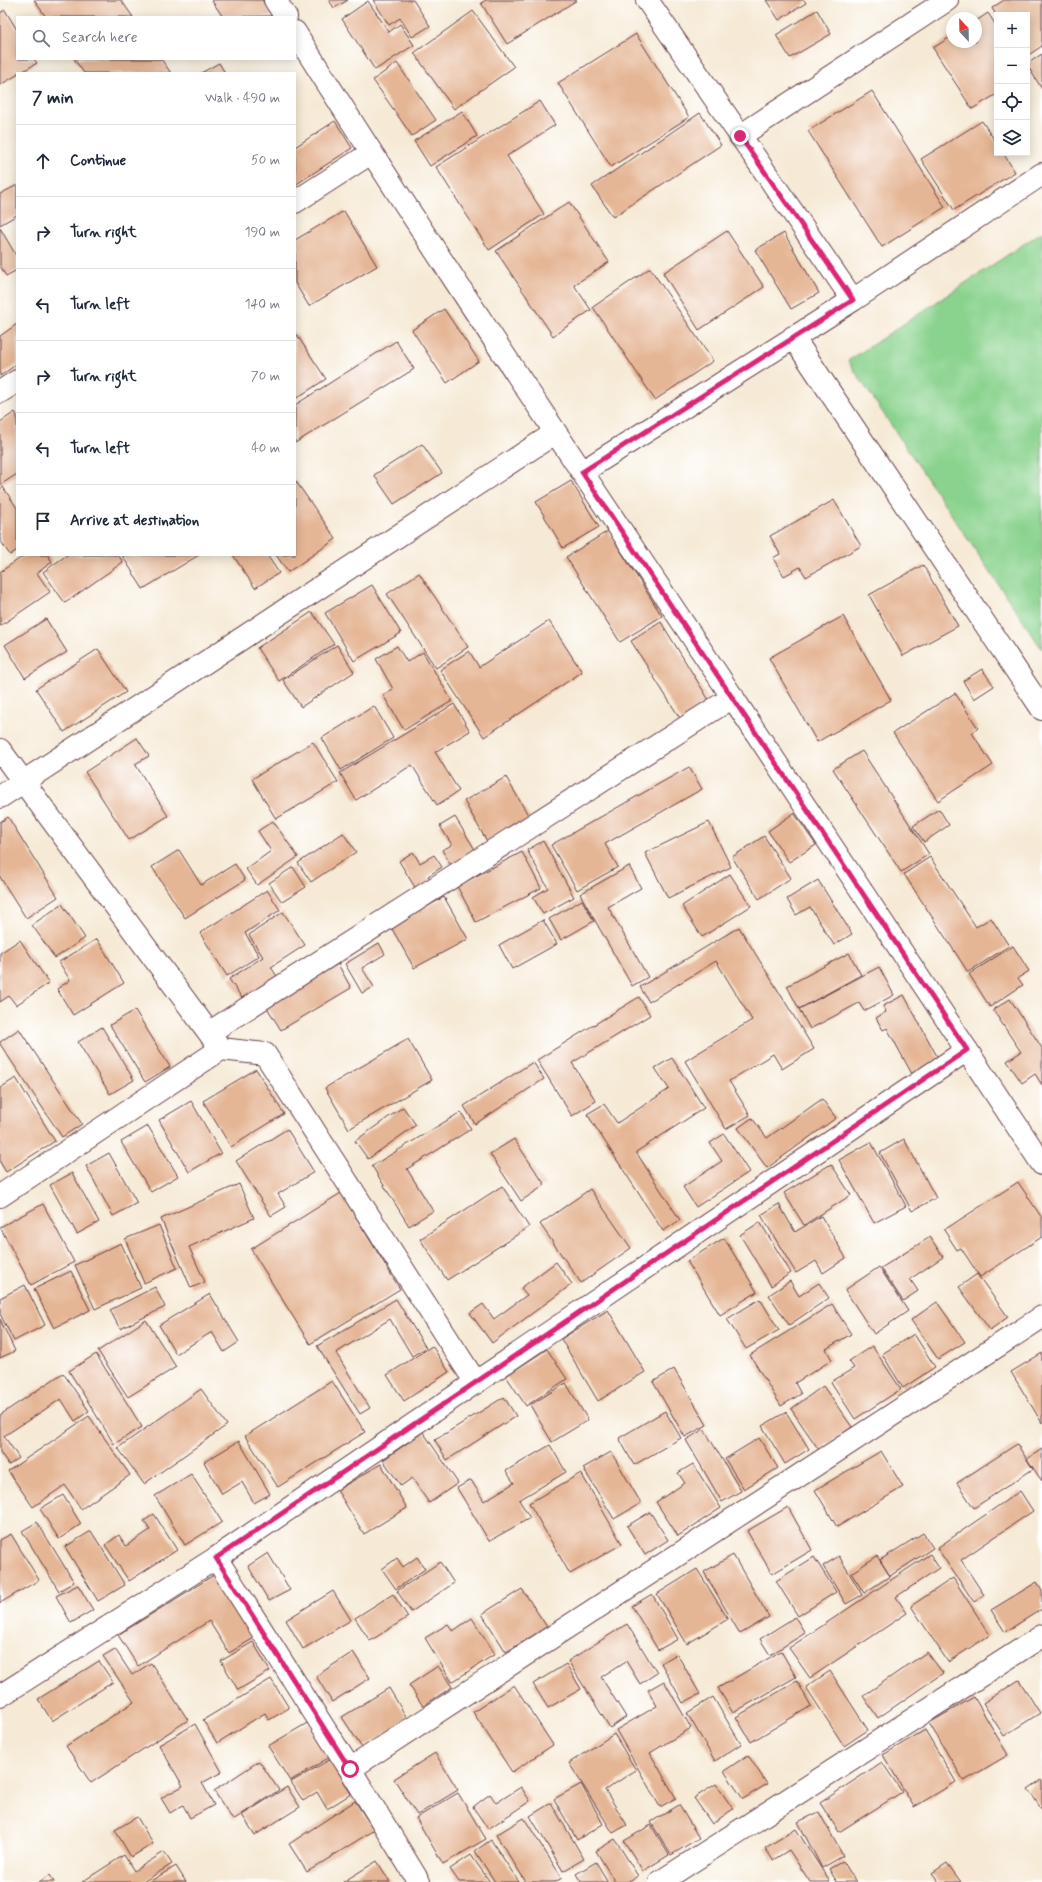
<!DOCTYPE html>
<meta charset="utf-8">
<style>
:root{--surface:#fff;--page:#f2f2f3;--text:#1f2937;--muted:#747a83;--line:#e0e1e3}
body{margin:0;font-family:Mynerve,sans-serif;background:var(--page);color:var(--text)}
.controls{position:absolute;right:12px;top:12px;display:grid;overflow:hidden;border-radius:0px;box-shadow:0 2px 10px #0003}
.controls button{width:36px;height:36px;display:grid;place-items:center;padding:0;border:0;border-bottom:1px solid var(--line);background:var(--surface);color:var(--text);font:20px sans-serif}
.compass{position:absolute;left:946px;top:12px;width:36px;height:36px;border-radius:50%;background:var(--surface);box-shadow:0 2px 10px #0003;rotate:338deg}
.stop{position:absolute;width:12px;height:12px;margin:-9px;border:3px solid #db2777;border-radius:50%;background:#fff}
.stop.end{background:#db2777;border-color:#fff;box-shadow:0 1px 4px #0008}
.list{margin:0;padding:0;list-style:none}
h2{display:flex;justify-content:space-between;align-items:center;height:52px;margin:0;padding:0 16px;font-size:17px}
h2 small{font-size:13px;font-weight:400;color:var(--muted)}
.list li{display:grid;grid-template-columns:26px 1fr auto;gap:12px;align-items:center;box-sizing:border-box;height:72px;padding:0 16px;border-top:1px solid var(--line)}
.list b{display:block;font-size:15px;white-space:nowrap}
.list em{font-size:13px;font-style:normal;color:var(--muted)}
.icon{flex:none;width:22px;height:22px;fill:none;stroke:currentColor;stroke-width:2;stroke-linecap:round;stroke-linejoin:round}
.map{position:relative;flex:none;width:1042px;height:1882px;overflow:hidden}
.search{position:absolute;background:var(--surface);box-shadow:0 2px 10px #0003;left:16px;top:16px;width:280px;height:44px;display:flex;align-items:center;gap:10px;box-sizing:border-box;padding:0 14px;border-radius:0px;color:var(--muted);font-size:15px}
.panel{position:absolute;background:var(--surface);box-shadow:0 2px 10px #0003;left:16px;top:72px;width:280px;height:484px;border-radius:0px}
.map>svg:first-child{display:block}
</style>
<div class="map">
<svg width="1042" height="1882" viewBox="0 0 1042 1882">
<rect width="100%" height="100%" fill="#fff"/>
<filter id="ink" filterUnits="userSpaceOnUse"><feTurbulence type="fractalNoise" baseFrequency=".025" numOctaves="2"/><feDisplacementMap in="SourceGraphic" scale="8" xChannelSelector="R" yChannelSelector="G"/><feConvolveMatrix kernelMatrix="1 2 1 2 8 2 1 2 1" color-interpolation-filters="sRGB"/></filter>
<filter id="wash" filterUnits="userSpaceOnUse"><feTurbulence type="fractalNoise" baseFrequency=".012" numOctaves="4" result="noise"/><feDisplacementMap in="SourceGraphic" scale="16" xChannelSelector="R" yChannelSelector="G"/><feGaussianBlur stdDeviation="0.9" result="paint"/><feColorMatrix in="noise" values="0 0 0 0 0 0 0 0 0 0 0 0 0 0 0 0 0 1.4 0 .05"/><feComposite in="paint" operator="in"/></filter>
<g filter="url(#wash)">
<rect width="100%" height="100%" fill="#f6ead6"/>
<path fill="#8ad38e" stroke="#6a795c" d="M1042 232V649L848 361Z"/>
<g id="blocks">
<path fill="#e5b695" d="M34 0H121L133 17H46Z
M214 0H262L272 16 223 17 212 1Z
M329 0H348L334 8Z
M373 0H413L430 26 412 37 400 18 389 25Z
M486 0H577L507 44 481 3Z
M766 0H804L806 3 779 20Z
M1004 0H1042V46L1027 56V15H997V17L992 8Z
M368 1 389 32 400 24 414 45 375 70 342 19Z
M5 10 17 30V59H34L37 63 20 73H17V75L0 85V13Z
M817 10 831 34 790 58 776 35Z
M473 11 514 67 454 109 414 53Z
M988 13 997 27V94L972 109 933 48 952 36V42H976V21Z
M636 34 689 117 611 167 558 83Z
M1042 54V89L1027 65V64Z
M74 59H161L171 73H84Z
M219 63 225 73H201Z
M397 63 436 120 412 136 373 80Z
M872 91 945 207 882 247 808 131Z
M540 101 555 125 507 156 544 214 489 250 436 167Z
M462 111 477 136 430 166 414 141Z
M700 113 721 145 613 217 592 186Z
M335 121 352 148 295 185V147Z
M982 121 997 144V153H1003L1015 172 954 210 921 159Z
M17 185V215L0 225V194Z
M569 202 609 262 574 285 591 310 553 336 496 251Z
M344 211 377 266 309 306 295 283V240Z
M0 228 17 257V270L6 276 0 266Z
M727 231 764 287 699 330 663 273Z
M784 233 819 293 791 309 755 250Z
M650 268 713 361 655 400 593 307Z
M444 309 479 361 447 383 412 330Z
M17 324V364L0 376V336Z
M295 332 326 379 295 399Z
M396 341 414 369 295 443V405Z
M15 412 17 416V474L0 485V422Z
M422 444 442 473 394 504 374 475Z
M295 480 336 539 288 572 276 555H295Z
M571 481 599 527 563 548 536 502Z
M3 487 17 508V550L10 555 0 540V489Z
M834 500 861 546 806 577 800 567 784 576 773 558 780 554 770 536Z
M608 531 662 616 620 642 566 557Z
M25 555H48L52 562 37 573 50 592 0 626V572Z
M67 555H118L123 562 65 603 43 572Z
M122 555H199L143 589Z
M233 555H267L279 573 255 588Z
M923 565 958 626 903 656 869 595Z
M419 573 468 647 436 668 387 594Z
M372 585 401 633 354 661 325 613Z
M312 612 334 644 279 681 257 648Z
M843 616 891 700 817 742 769 658Z
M46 619 67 652 25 678 5 645Z
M549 621 582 672 484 737 440 670 469 651 479 667Z
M661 622 712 705 683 723 631 641Z
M337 645 354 672 301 707 283 680Z
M397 646 407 662 423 652 452 701 404 730 383 695 393 689 376 659Z
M98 649 126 692 64 732 36 689Z
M982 669 994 686 974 699 963 681Z
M955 693 978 728 972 733 993 765 938 801 893 733Z
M454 704 470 731 435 752 459 791 437 805 412 765 356 800 340 773Z
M374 706 393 738 341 770 322 738Z
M137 738 149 756 135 764 168 816 129 840 85 772Z
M313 742 338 782 276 819 252 779Z
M862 751 929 854 901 872 833 769Z
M689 767 702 789 605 844 618 867 577 890 551 845Z
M506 777 531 820 489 845 464 801Z
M939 809 949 825 924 842 913 826Z
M794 813 816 845 789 862 768 831Z
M8 817 58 897 26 918 0 877V822Z
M455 817 479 856 455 872 442 850 452 845 440 826Z
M273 821 298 857 257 885 246 869 271 851 258 831Z
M709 822 731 867 668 898 645 853Z
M343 833 356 852 311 882 298 863Z
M764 836 791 878 759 899 732 857Z
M543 841 574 897 543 914 533 897 548 888 527 850Z
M179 850 201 885 235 864 245 880 185 918 152 867Z
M413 852 420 863 434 855 442 867 428 876 433 884 419 894 399 861Z
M522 852 541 888 476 922 457 886Z
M930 857 976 927 991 918 1009 946 968 972 904 874Z
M629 866 641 888 608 907 648 977 632 986 580 894Z
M293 867 306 887 282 902 269 883Z
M730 874 751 906 702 937 682 906Z
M818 880 852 934 834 945 810 907 796 915 787 899Z
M267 890 280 910 245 933 259 956 227 976 200 933Z
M444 897 468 939 414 968 391 927Z
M582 900 594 921 561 940 549 919Z
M62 904 85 938 55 958 32 925Z
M283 912 305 945 271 967 278 978 244 1001 229 979 263 957 249 935Z
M543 920 557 944 512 969 499 945Z
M739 927 814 1049 782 1069 773 1054 729 1081 750 1115 726 1129 685 1061 752 1020 716 961 649 1002 640 987Z
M97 939 124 983 73 1015 57 989 70 980 59 962Z
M20 940 49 983 16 1005 9 996 0 1002V953Z
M379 943 385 954 362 968 374 987 362 993 345 964Z
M1013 946 1029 971 1018 978 1023 985 990 1007 969 974Z
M849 953 861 975 799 1009 787 986Z
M338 964 351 988 281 1030 266 1006Z
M879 967 894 995 864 1011 859 1003 810 1029 799 1009Z
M904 995 939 1060 912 1074 887 1028 883 1030 876 1018 886 1012 883 1006Z
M639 997 650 1015 572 1063 596 1101 572 1116 537 1060Z
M1010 999 1042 1048V1085L1035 1074 1022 1083 1007 1061 1021 1052 993 1010Z
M135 1010 170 1067 145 1082 110 1025Z
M102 1027 134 1080 110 1094 78 1042Z
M19 1029 82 1124 62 1137 0 1044V1042Z
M408 1039 432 1080 349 1129 325 1088Z
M672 1058 704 1108 636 1152 680 1220 663 1231 587 1114 604 1104 617 1123 669 1089 655 1068Z
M533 1062 544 1079 475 1124 464 1106Z
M256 1069 284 1114 231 1147 203 1101Z
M16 1078 55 1141 6 1172 0 1162V1088Z
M822 1099 836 1118 767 1168 738 1128 752 1118 767 1138Z
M191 1101 221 1153 189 1172 159 1120Z
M403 1107 416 1125 368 1159 355 1141Z
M461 1112 471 1129 407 1169 433 1211 409 1226 372 1166Z
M148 1126 178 1176 151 1192 121 1142Z
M287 1129 314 1172 278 1194 286 1207 271 1216 236 1161Z
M724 1134 749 1172 696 1207 683 1187 722 1161 710 1143Z
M514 1139 545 1185 521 1201 490 1154Z
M904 1139 936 1198 912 1211 880 1153Z
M871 1142 906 1206 874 1223 839 1160Z
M109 1153 137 1203 113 1216 86 1166Z
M831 1164 851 1195 804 1225 784 1193Z
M72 1173 99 1222 77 1234 50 1185Z
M1018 1182 1042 1218V1237L980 1277 961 1248 957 1250 944 1230Z
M239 1184 254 1218 189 1247 205 1282 191 1288 161 1219Z
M502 1186 529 1227 447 1280 420 1239Z
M590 1189 631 1248 581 1283 540 1224Z
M341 1193 400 1289 310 1344 251 1249Z
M43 1204 74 1262 31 1285 0 1227Z
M779 1204 795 1232 821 1216 846 1258 823 1273 816 1261 796 1273 761 1215Z
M760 1222 791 1273 771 1286 740 1235Z
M159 1225 177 1268 144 1283 125 1239Z
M930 1237 943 1257 910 1279 918 1291 903 1301 881 1268Z
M724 1238 757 1292 720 1315 687 1261Z
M121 1243 141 1288 95 1309 75 1265Z
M556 1262 572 1284 492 1343 470 1313 483 1304 494 1319 527 1295 521 1288Z
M879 1267 908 1311 874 1334 845 1290Z
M71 1271 90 1310 54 1328 34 1289Z
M977 1274 1008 1317 990 1330 959 1287Z
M790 1281 799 1296 819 1283 829 1298 789 1325 769 1295Z
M25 1285 45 1325 14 1341 0 1314V1298Z
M155 1287 165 1307 120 1329 110 1310Z
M210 1294 239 1342 224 1352 212 1332 176 1354 159 1325Z
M396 1299 426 1348 412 1356 390 1319 336 1353 370 1408 360 1414 317 1346Z
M760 1299 779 1330 746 1349 727 1319Z
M937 1302 965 1342 938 1359 911 1320Z
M832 1304 851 1334 826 1349 832 1360 795 1383 801 1394 781 1406 750 1355Z
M608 1310 645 1372 598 1401 561 1339Z
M0 1319 15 1351 0 1358Z
M146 1320 176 1367 128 1397 98 1351Z
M914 1334 935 1367 903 1388 882 1354Z
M432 1346 449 1372 404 1401 387 1375Z
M872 1346 901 1389 855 1419 831 1382 854 1368 849 1361Z
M547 1349 567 1379 526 1406 506 1376Z
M1042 1353V1423L1011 1372Z
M96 1354 142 1427 114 1444 69 1371Z
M674 1369 707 1425 685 1437 653 1382Z
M63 1373 89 1411 75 1421 61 1399 4 1436 19 1458 9 1465 0 1452V1415Z
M332 1381 365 1432 278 1487 245 1436Z
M566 1383 588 1420 552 1442 530 1405Z
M823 1386 852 1427 819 1450 791 1409Z
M201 1389 227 1425 144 1484 118 1448Z
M504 1397 516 1416 447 1460 435 1440Z
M665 1411 681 1438 634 1465 619 1438Z
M786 1412 809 1449 785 1464 762 1426Z
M89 1416 130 1475 81 1509 65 1485 33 1507 8 1471Z
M704 1429 741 1491 722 1502 686 1440Z
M423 1432 458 1483 429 1503 412 1478 401 1486 383 1460Z
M759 1438 778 1468 744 1489 725 1459Z
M239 1441 270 1494 254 1503 242 1482 222 1494 204 1462Z
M1017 1444 1033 1469 974 1508 957 1483Z
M550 1445 566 1472 519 1500 530 1518 489 1541 457 1488 471 1480 484 1501 514 1483 506 1471Z
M1042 1449V1481L1027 1459Z
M881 1451 903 1487 837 1527 815 1490Z
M611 1452 641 1503 614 1519 583 1468Z
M381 1464 407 1508 364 1534 337 1490Z
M693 1464 721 1508 678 1536 656 1502 685 1483 678 1473Z
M581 1473 622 1544 570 1574 529 1503Z
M191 1474 222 1522 185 1545 155 1496Z
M1020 1491 1033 1511 961 1560 984 1595 974 1602 937 1548Z
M63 1495 81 1524 59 1539 40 1509Z
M788 1507 812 1550 772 1574 747 1531Z
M650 1512 668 1540 645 1555 627 1526Z
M154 1514 177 1550 129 1581 105 1545 119 1535 126 1546 150 1530 144 1521Z
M37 1522 74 1582 59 1591 22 1531Z
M91 1531 125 1585 98 1601 65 1547Z
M923 1533 933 1548 890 1576 880 1560Z
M11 1534 39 1580 0 1603V1540Z
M268 1553 290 1590 269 1601 248 1566Z
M930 1554 939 1568 896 1597 907 1613 810 1678 789 1648Z
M733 1555 769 1617 740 1634 704 1572Z
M839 1556 862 1595 846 1604 823 1566Z
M877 1556 890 1576 864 1593 851 1573Z
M417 1557 425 1569 396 1589 382 1569 397 1558 403 1567Z
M814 1557 836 1592 798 1616 776 1581Z
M440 1562 454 1583 411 1612 397 1591Z
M697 1569 728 1619 687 1644 657 1594Z
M214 1575 254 1638 229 1653 209 1621 138 1666 118 1635Z
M953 1578 990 1635 948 1662 911 1606Z
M1037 1582 1042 1590V1609L1005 1632 991 1610Z
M78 1585 93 1610 71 1623 56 1596Z
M522 1589 547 1627 506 1652 482 1614Z
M333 1591 351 1620 303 1649 286 1620Z
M393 1594 408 1617 370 1641 355 1618Z
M652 1594 678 1639 658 1650 632 1606Z
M795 1617 805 1633 770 1655 760 1639Z
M472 1618 495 1654 452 1682 425 1638 448 1624 453 1631Z
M627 1624 657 1673 640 1684 626 1661 601 1677 626 1717 610 1728 568 1661Z
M253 1642 270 1671 238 1690 221 1661Z
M115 1649 132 1675 151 1663 188 1720 91 1783 66 1746 134 1702 103 1656Z
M781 1651 796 1677 733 1713 718 1688Z
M353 1652 370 1678 332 1702 316 1676Z
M927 1652 943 1673 878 1718 863 1696Z
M677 1654 700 1694 683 1703 661 1663Z
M99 1661 113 1682 52 1721 38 1699Z
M566 1664 581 1689 548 1708 533 1684Z
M438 1666 452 1687 423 1706 409 1685Z
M830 1671 868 1730 844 1746 806 1687Z
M271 1679 289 1708 269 1720 265 1713 217 1743 203 1720Z
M1019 1680 1040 1713 1004 1736 983 1703Z
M664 1681 691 1728 650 1753 676 1798 660 1807 616 1730 657 1706 648 1690Z
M797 1681 811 1706 751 1742 736 1717Z
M514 1685 553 1745 512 1772 473 1712Z
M389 1688 408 1720 362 1748 342 1717Z
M713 1697 741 1744 715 1761 687 1713Z
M974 1697 1008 1755 964 1781 929 1723Z
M309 1722 330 1757 290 1781 268 1746Z
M195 1724 222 1772 202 1783 214 1805 190 1818 183 1805 170 1813 161 1798 183 1786 159 1745Z
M925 1730 956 1782 914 1807 883 1755Z
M614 1734 636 1770 605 1790 627 1825 613 1833 569 1763Z
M435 1753 458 1790 417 1815 394 1779Z
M748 1755 767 1784 743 1799 724 1771Z
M331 1759 351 1794 327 1809 317 1792 303 1801 291 1782Z
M259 1761 279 1790 233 1820 214 1791Z
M882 1762 902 1792 839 1832 820 1803Z
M1041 1780 1042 1782V1810L1028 1789Z
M581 1784 603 1824 577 1840 554 1799Z
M716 1784 733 1809 712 1824 694 1798Z
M287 1787 300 1807 255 1835 242 1815Z
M521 1787 530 1801 488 1829 473 1807 490 1794 496 1803Z
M458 1793 486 1839 443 1864 416 1818Z
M355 1801 374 1830 307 1872 289 1844Z
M551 1803 584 1859 563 1871 530 1816Z
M679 1805 699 1838 671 1855 651 1822Z
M819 1812 843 1856 822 1868 798 1822Z
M137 1817 153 1844 131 1857 115 1830Z
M524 1818 562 1878 555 1882H526L496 1835Z
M651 1825 669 1855 643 1871 624 1841Z
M796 1829 830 1882H810L789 1850 773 1860 765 1848Z
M615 1839 638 1876 627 1882H615L596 1851Z
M491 1840 519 1882H495L475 1851Z
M164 1852 172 1864 143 1882H82L124 1855 134 1871Z
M471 1855 490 1882H459L450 1869Z
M377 1861 390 1882H343Z
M843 1861 856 1882H837L829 1869Z
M596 1862 608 1882H581L576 1874Z
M947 1863 961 1882H939L932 1873Z
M176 1866 186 1882H149Z
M50 1875 54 1882H39Z"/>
</g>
</g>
<g filter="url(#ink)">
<use href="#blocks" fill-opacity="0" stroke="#643d45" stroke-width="1"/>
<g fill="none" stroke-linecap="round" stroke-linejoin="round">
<g stroke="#643d45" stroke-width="24">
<path id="minor" d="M275 0 286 17
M647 0 853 300
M295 32C436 257 586 477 733 698 837 853 939 1008 1042 1164
M740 136 947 0
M295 202 371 153
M793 337 1042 709
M0 392 17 381
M582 472 853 300 1042 174
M0 750 221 1049 265 1054 476 1383
M0 797 555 433
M210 1032 733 697
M0 1196 221 1049
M216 1558 350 1769 419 1882
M0 1696 216 1558 967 1050
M350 1769 1042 1317
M660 1882 1042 1636"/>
</g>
<use href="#minor" stroke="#fff" stroke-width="22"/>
</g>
</g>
<g fill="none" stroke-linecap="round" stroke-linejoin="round" filter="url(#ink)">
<path stroke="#db2777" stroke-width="5" d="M350 1769 216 1558 967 1050 582 472 853 300 740 136"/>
</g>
</svg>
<div class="controls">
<button>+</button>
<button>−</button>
<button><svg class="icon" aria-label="locate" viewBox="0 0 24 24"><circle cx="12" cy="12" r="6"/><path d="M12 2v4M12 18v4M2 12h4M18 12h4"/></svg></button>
<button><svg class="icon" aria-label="layers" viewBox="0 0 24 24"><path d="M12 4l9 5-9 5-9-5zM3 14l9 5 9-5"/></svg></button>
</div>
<svg class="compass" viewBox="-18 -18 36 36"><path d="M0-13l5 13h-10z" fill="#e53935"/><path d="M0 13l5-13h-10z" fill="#747a83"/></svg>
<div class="stop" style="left:350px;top:1769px"></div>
<div class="stop end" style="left:740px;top:136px"></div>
<div class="search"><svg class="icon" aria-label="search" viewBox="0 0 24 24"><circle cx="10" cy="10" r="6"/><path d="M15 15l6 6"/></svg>Search here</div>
<section class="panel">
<h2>7 min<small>Walk · 490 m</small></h2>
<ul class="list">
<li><svg class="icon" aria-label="ahead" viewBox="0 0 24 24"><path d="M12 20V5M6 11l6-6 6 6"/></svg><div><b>Continue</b></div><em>50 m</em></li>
<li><svg class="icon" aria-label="right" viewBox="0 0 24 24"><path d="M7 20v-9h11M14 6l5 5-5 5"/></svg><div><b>Turn right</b></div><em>190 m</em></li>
<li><svg class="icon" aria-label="left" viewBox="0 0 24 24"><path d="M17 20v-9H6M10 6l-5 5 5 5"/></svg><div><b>Turn left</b></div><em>140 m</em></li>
<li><svg class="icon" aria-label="right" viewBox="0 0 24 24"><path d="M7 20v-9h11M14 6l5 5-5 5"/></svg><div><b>Turn right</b></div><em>70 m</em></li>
<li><svg class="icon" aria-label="left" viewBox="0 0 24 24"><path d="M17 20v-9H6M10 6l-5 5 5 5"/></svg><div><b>Turn left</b></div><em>40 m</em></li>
<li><svg class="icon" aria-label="arrive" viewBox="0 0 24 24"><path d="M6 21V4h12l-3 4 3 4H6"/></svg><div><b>Arrive at destination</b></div></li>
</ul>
</section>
</div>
